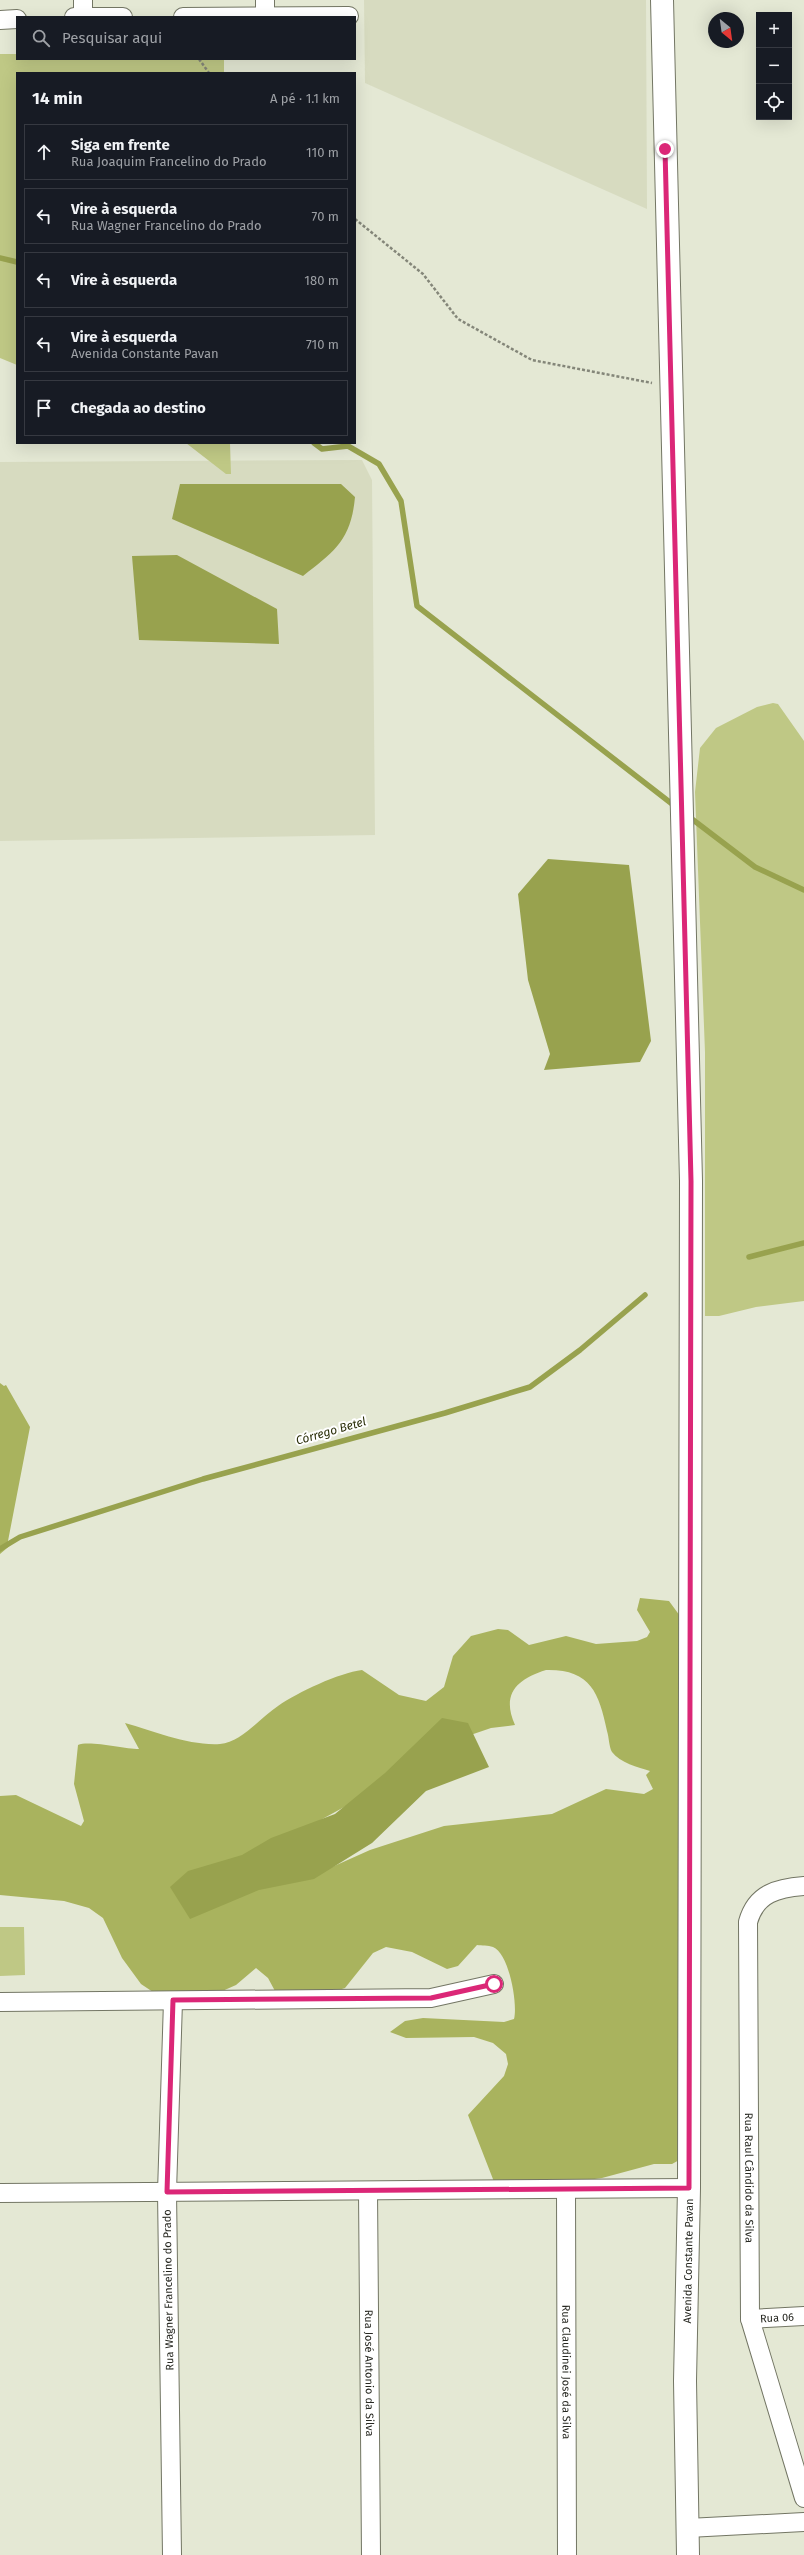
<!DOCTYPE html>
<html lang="pt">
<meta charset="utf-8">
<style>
:root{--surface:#171b24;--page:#20242c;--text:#f1f3f6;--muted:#9ea1a6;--line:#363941}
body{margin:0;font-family:"Fira Sans",sans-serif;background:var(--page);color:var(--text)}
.controls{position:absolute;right:12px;top:12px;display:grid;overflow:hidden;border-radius:0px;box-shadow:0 4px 16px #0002}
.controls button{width:36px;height:36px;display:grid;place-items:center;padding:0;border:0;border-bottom:1px solid var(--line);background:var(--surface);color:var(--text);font:20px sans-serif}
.compass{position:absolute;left:708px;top:12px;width:36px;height:36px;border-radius:50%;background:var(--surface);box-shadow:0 4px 16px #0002;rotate:151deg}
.stop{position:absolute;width:12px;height:12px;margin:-9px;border:3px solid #db2777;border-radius:50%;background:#fff}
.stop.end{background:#db2777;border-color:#fff;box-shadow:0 1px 4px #0008}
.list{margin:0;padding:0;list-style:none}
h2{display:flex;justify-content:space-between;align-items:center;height:52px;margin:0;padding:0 16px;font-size:17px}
h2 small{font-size:13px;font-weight:400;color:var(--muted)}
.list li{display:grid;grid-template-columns:26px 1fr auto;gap:12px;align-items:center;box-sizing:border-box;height:56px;margin:0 8px 8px;padding:0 8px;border:1px solid var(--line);border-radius:0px}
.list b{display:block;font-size:15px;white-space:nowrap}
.list p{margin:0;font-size:13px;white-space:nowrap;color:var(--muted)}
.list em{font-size:13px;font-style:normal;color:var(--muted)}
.icon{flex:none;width:22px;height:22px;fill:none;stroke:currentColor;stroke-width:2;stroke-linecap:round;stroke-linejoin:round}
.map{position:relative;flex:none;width:804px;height:2555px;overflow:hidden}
.search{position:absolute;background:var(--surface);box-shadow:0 4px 16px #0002;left:16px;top:16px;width:340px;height:44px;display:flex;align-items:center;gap:10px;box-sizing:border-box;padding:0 14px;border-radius:0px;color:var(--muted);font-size:15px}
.panel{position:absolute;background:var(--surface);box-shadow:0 4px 16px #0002;left:16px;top:72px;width:340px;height:372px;border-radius:0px}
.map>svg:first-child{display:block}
</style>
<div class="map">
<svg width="804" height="2555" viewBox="0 0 804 2555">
<rect width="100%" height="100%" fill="#e4e8d4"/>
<path fill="#d7dbc0" d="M364 0H646L647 209 365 83Z
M362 460 372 480 375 835 0 841V462Z"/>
<path fill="#bfc885" d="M0 54H17V59H224V73H17V365L0 358Z
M186 443H230L231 474H226Z
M773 703 778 704 804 741V1301L756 1307 719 1316H705V1052L695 792 700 748 716 728 757 707Z
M0 1927H24L25 1975 0 1976Z"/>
<path fill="#a9b35e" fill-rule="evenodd" d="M0 1383 4 1386 6 1385 30 1427 8 1541 13 1543 0 1554Z
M640 1598 669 1601 680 1616 681 2159 672 2164H654L602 2178 498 2192 468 2115 504 2076 508 2064 506 2054 493 2043 474 2037 406 2038 390 2032 405 2021 423 2018 504 2022 514 2019C518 2004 509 1953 493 1947 488 1945 482 1946 477 1945L458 1966 447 1969 412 1952 386 1947 373 1953 345 1988 317 1997 275 1991 268 1978 256 1968 236 1985 202 2000 159 1996 141 1984 122 1958 103 1918 89 1908 64 1901 0 1895V1796L16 1795 81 1826 84 1821 74 1784 78 1745C89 1740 124 1749 139 1749L125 1723C154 1731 189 1746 220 1744 242 1742 261 1717 278 1706 298 1692 339 1673 362 1670L399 1695 426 1701 444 1687 453 1656 471 1636 498 1629 508 1630 529 1645 566 1636 596 1644 637 1641 647 1637 650 1632 637 1610ZM546 1670C590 1669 599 1692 607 1731 609 1737 609 1747 612 1752 620 1763 638 1767 650 1771L646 1775 653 1789 644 1794 606 1789 552 1814 444 1826 370 1850 303 1880 220 1875 377 1789 412 1755 491 1728 515 1725C501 1694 517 1679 546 1670Z"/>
<path fill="#98a24e" d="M180 484H341L355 497C351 540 335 551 303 576L172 519Z
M177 555 277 609 279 644 139 640 132 556Z
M548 859 629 865 651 1041 640 1062 544 1070 550 1054 528 980 518 894Z
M442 1718 468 1723 489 1767 426 1791 372 1843 314 1879 259 1890 190 1919 170 1887 188 1871 242 1855 271 1838 335 1814 385 1773Z"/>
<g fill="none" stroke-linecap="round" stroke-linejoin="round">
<path stroke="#98a24e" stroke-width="5.5" d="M0 258 17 262
M314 443 322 449 348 446 379 464 401 501 417 606 676 807
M688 816 755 867 804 890
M749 1257 804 1243
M0 1549 20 1537 203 1479 445 1413 530 1387 580 1350 645 1295"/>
<g stroke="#737664" stroke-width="20">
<g id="minor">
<path d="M83 0V17"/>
<path d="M265 0V16"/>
<path d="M74 17H123"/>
<path d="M183 17 349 16"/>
<path d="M0 20 17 19"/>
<path id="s1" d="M804 1886C778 1888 756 1893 748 1922L750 2319 804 2498"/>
<path d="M0 2002 431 1998 494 1984"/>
<path id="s2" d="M566 2189 567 2555"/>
<path id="s3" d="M368 2191 371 2555"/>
<path d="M0 2193 689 2188"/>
<path id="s4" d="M750 2319 804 2316"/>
<path d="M688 2528 804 2522"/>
<path d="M172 2555 167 2192 173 2001"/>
</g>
</g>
<g stroke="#737664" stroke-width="24">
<path id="tertiary" d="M662 0 691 1181 689 2188 685 2381 688 2555"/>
</g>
<path stroke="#848679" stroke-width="2.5" stroke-dasharray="3 2" stroke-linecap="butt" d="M199 59 209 73
M355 219 423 274 458 319 532 360 652 383"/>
<use href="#minor" stroke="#fff" stroke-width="18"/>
<use href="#tertiary" stroke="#fff" stroke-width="22"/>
</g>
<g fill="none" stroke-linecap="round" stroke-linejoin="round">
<path stroke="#db2777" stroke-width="5" d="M494 1984 431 1998 173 2000 167 2192 689 2188 691 1181 665 149"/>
</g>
<g text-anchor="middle" stroke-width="4" stroke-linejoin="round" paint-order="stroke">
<g font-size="11" fill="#272821" stroke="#fff">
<text dy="4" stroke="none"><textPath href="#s1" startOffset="328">Rua Raul Cândido da Silva</textPath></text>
<text transform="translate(688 2261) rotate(-89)" y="4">Avenida Constante Pavan</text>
<text transform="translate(168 2290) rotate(-91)" y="4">Rua Wagner Francelino do Prado</text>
<text dy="4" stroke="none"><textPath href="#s4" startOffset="27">Rua 06</textPath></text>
<text dy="4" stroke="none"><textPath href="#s2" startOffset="183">Rua Claudinei José da Silva</textPath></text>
<text dy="4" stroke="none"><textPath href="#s3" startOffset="182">Rua José Antonio da Silva</textPath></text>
</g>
<g font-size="12" font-style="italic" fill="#2b2f09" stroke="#fff">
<text transform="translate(331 1431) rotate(-16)" y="4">Córrego Betel</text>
</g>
</g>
</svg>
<div class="controls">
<button>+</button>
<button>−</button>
<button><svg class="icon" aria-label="locate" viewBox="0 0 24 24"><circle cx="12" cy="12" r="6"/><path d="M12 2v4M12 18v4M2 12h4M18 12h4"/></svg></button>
</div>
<svg class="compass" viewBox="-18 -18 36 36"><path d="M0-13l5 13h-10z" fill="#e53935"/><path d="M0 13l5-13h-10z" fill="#9ea1a6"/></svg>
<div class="stop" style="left:494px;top:1984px"></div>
<div class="stop end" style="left:665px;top:149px"></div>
<div class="search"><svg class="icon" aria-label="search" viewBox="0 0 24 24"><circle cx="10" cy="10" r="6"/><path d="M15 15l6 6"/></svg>Pesquisar aqui</div>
<section class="panel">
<h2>14 min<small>A pé · 1.1 km</small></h2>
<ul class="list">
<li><svg class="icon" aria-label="ahead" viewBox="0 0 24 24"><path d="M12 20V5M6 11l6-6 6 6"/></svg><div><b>Siga em frente</b><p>Rua Joaquim Francelino do Prado</p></div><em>110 m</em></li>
<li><svg class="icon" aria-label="left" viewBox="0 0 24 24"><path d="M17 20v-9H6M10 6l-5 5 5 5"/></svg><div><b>Vire à esquerda</b><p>Rua Wagner Francelino do Prado</p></div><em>70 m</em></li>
<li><svg class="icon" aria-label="left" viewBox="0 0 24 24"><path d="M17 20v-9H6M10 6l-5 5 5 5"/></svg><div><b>Vire à esquerda</b></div><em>180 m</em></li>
<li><svg class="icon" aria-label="left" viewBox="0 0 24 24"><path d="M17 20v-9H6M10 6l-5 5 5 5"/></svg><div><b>Vire à esquerda</b><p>Avenida Constante Pavan</p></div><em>710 m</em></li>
<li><svg class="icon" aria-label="arrive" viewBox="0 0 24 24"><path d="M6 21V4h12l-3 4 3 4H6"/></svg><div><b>Chegada ao destino</b></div></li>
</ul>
</section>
</div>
